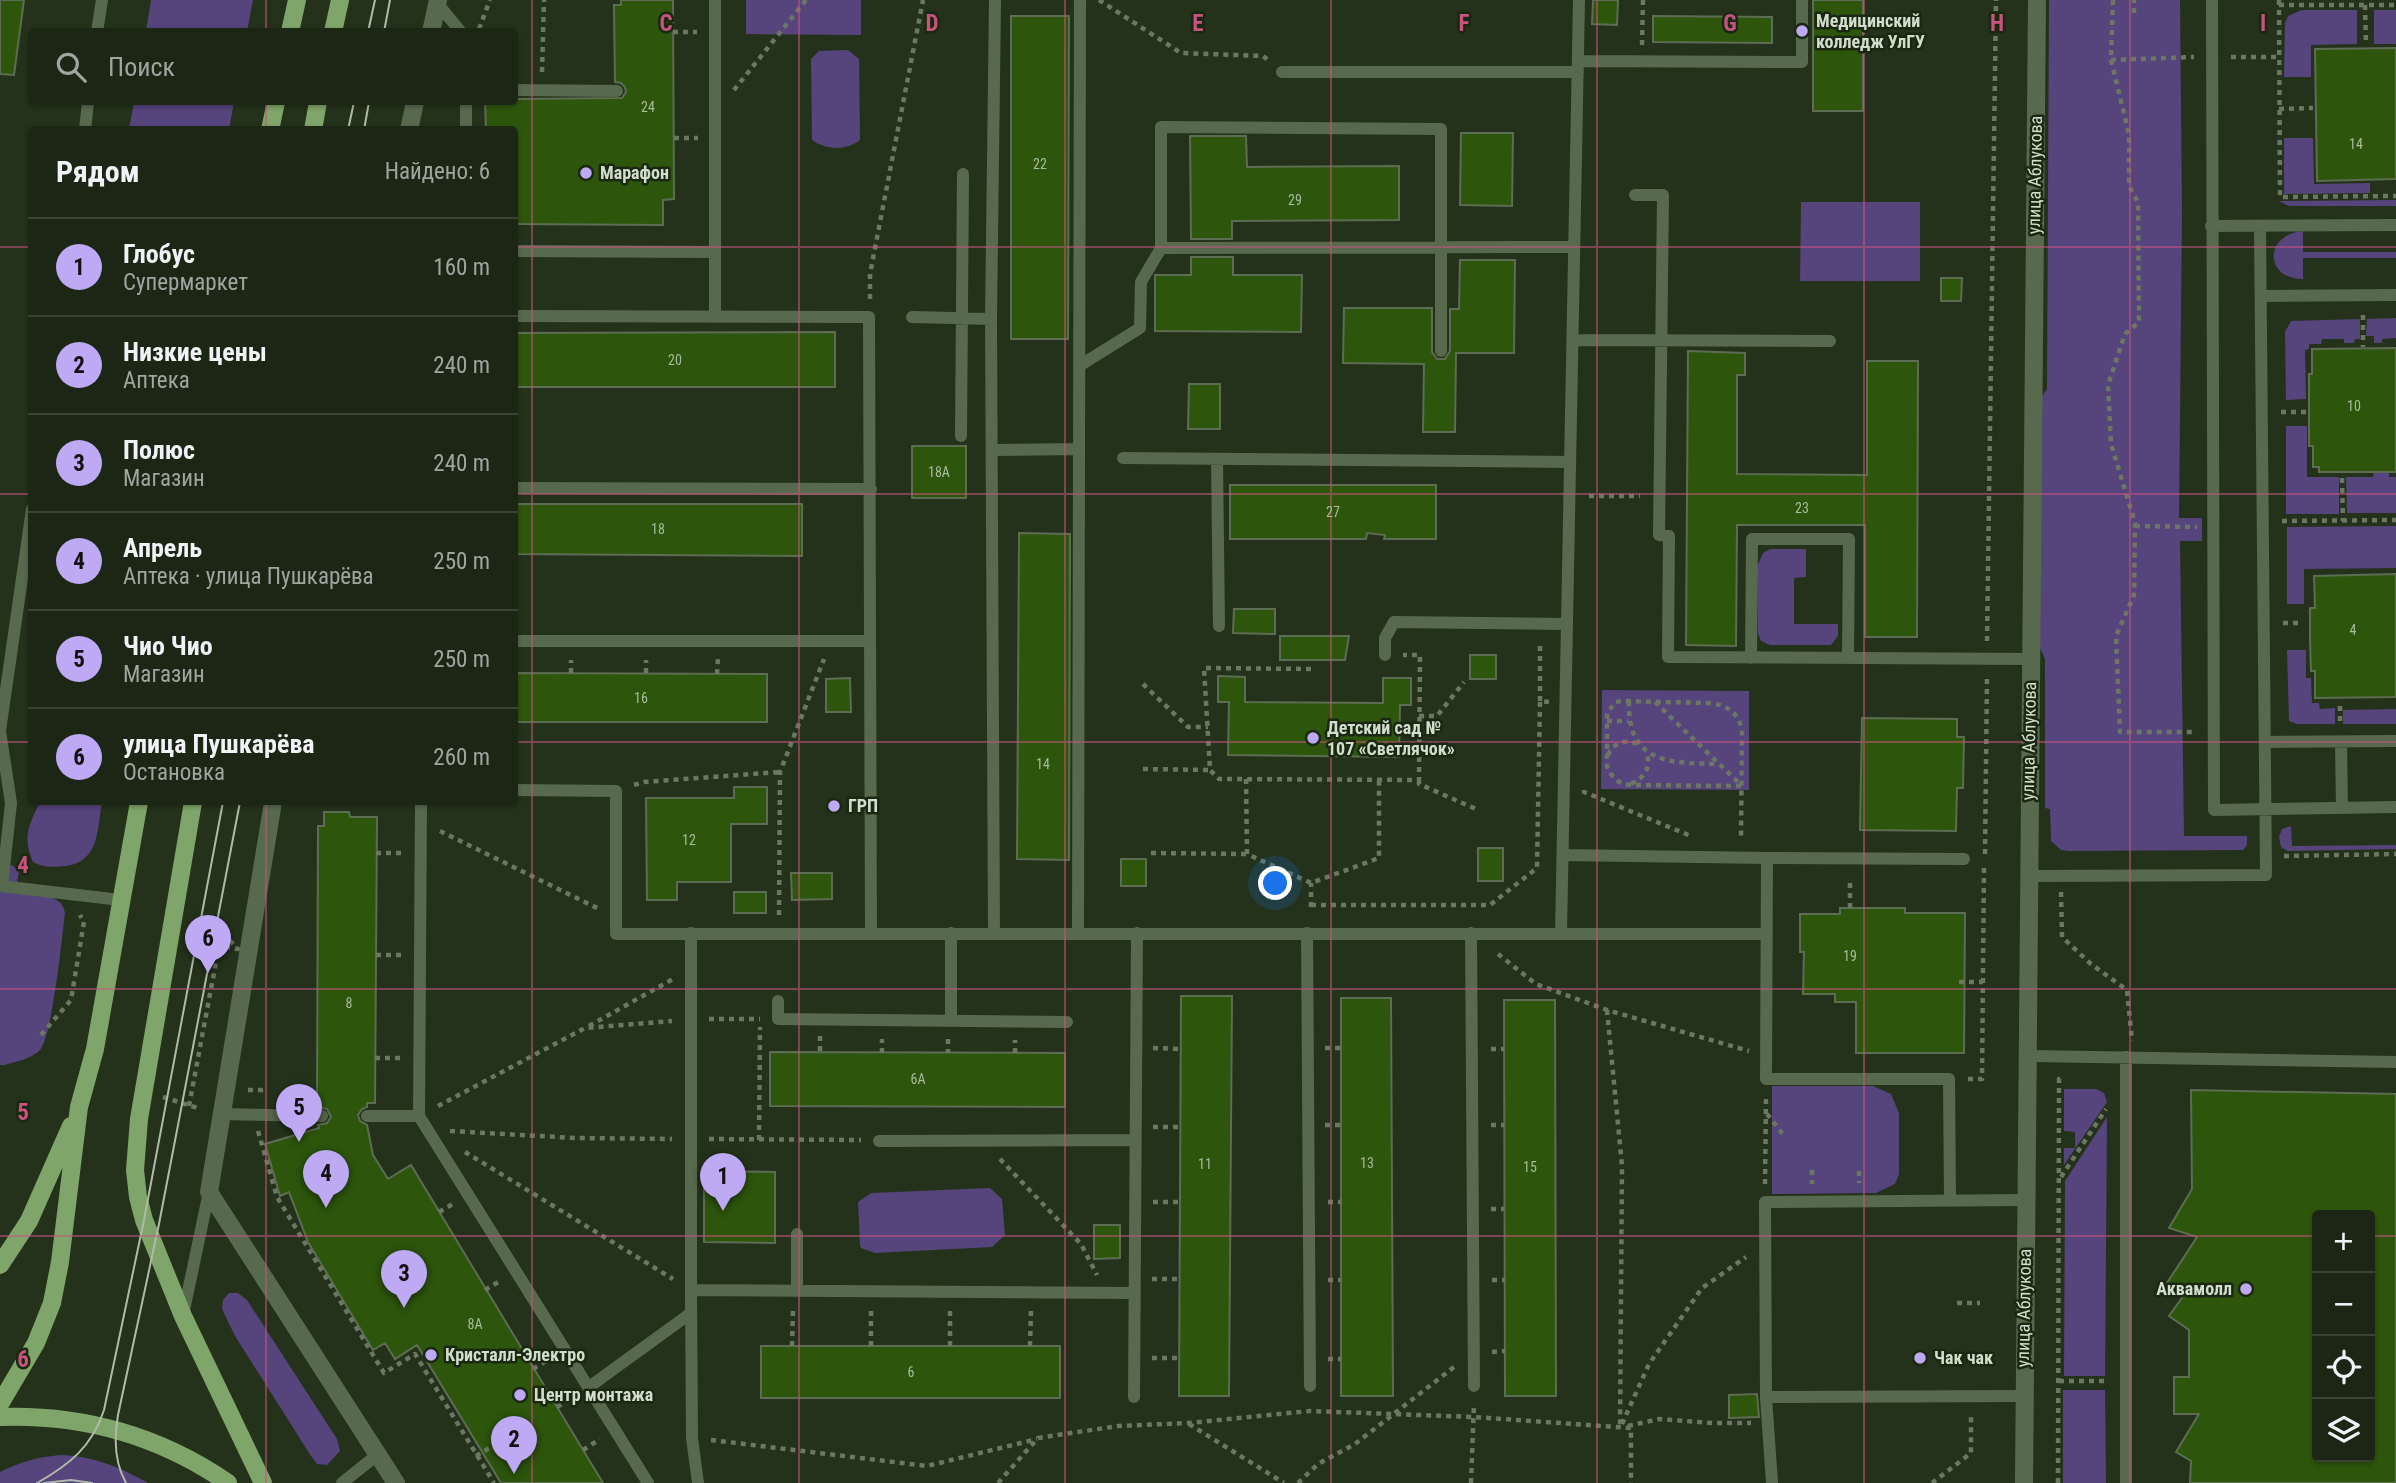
<!DOCTYPE html>
<html lang="ru">
<meta charset="utf-8">
<style>
:root{--surface:#1b2614;--page:#242e1d;--text:#f1f3f6;--muted:#a0a5a0;--line:#394334;--accent:#bea9f4}
body{margin:0;font-family:"Roboto Condensed",sans-serif;background:var(--page);color:var(--text)}
.controls{position:absolute;right:21px;bottom:21px;display:grid;overflow:hidden;border-radius:7px;box-shadow:0 2px 5px #0004}
.controls button{width:63px;height:63px;display:grid;place-items:center;padding:0;border:0;border-bottom:2px solid var(--line);background:var(--surface);color:var(--text);font:35px sans-serif}
.you{position:absolute;left:1276px;top:884px;width:24px;height:24px;margin:-18px;border:5px solid #fff;border-radius:50%;background:#1a73e8;box-shadow:0 0 0 10px #1a73e833}
.badge{display:grid;place-items:center;width:46px;height:46px;border-radius:50%;background:var(--accent);color:#111;font-size:23px;font-weight:700}
.pin{position:absolute;translate:-50% -58px;filter:drop-shadow(0 2px 4px #0008)}
.pin::after{content:'';position:absolute;top:37px;width:24px;height:21px;background:inherit;clip-path:polygon(0 0,100% 0,50% 100%)}
.list{margin:0;padding:0;list-style:none}
h2{display:flex;justify-content:space-between;align-items:center;height:91px;margin:0;padding:0 28px;font-size:30px}
h2 small{font-size:23px;font-weight:400;color:var(--muted)}
.list li{display:grid;grid-template-columns:46px 1fr auto;gap:21px;align-items:center;box-sizing:border-box;height:98px;padding:0 28px;border-top:2px solid var(--line)}
.list b{display:block;font-size:26px;white-space:nowrap}
.list p{margin:0;font-size:23px;white-space:nowrap;color:var(--muted)}
.list em{font-size:23px;font-style:normal;color:var(--muted)}
.icon{flex:none;width:38px;height:38px;fill:none;stroke:currentColor;stroke-width:2;stroke-linecap:round;stroke-linejoin:round}
.map{position:relative;flex:none;width:2396px;height:1483px;overflow:hidden}
.search{position:absolute;background:var(--surface);box-shadow:0 2px 5px #0004;left:28px;top:28px;width:490px;height:77px;display:flex;align-items:center;gap:18px;box-sizing:border-box;padding:0 24px;border-radius:7px;color:var(--muted);font-size:26px}
.panel{position:absolute;background:var(--surface);box-shadow:0 2px 5px #0004;left:28px;top:126px;width:490px;height:679px;border-radius:7px}
.map>svg:first-child{display:block}
</style>
<div class="map">
<svg width="2396" height="1483" viewBox="0 0 2396 1483">
<rect width="100%" height="100%" fill="#24321b"/>
<path fill="#56447c" d="M151 0H253L247 31H146Z
M746 0H861V35L746 34Z
M2049 0H2180L2182 212 2179 518H2202V541H2180L2184 836H2247V845L2243 850 2069 851 2061 850 2051 841 2050 809 2045 808V659L2040 648V413L2042 396 2047 389Z
M2302 10H2357V44L2311 45V77H2284L2285 23 2288 16Z
M2374 10H2396V44H2374Z
M848 50 859 59 860 140C846 151 826 150 812 140L811 59 819 51Z
M134 102H234L229 129H129Z
M2284 138H2313L2314 184 2370 183V193L2284 194Z
M2396 200V206H2289L2279 201Z
M1801 202H1920V281H1800Z
M2303 231V252H2396V258H2303V279C2264 279 2264 234 2303 231Z
M2396 318V338L2382 339V343H2374V336H2366L2367 319Z
M2360 319V339H2355L2354 343H2344V339H2322L2321 344H2309V349L2305 350 2306 399 2286 400 2285 332 2291 321Z
M2286 426H2307V477H2339V514H2286Z
M2374 472H2389V477H2396V513H2347L2346 477H2373Z
M2396 526V568L2304 569V604H2287V527Z
M1770 549H1806V577L1794 578V624H1838V636L1831 645H1770L1761 641 1758 633 1757 567 1763 553Z
M2287 650H2306V678H2311L2312 703H2319L2320 709 2335 708V724H2297L2289 721Z
M1602 690 1749 691V790L1601 789Z
M2396 709V724H2343V710Z
M40 802H102C97 829 100 862 65 866 53 867 45 868 33 862 22 836 29 825 40 802Z
M2291 826 2292 846 2396 845V849L2288 851 2281 847 2279 837 2282 829Z
M0 858 19 870 16 891C33 894 63 893 65 913 62 936 52 1040 39 1051 30 1059 15 1062 4 1065H0Z
M1772 1086H1873L1891 1094 1899 1113V1174L1895 1184 1876 1193 1772 1194Z
M2064 1089H2096L2104 1093 2107 1102 2064 1165V1148H2075V1132L2064 1131Z
M2107 1117 2105 1376H2064L2065 1181Z
M990 1188 1002 1199 1005 1235 992 1247 875 1253 861 1248 860 1245 858 1202 871 1193Z
M229 1293H238L247 1300 337 1439 340 1451 327 1465 317 1464 311 1456 235 1336 222 1309 223 1300Z
M2063 1390H2105L2106 1483H2063Z
M60 1455C93 1456 120 1467 148 1483H0V1472C19 1462 39 1457 60 1455Z"/>
<path fill="#2d550c" stroke="#5c6d53" stroke-width="2" fill-rule="evenodd" d="M0 0H24L14 75 0 74Z
M621 0H673L674 199 663 200V225L514 224V130H486L485 102H514V99L622 98 626 92 625 87 621 83 615 82 614 5H621Z
M1593 0H1618L1617 25 1592 24Z
M1813 0H1863V111H1813Z
M1011 16H1069L1068 339H1011Z
M1653 16 1772 17V43L1653 42Z
M2396 48V179L2317 181 2315 49Z
M1461 133H1513L1512 206 1460 205Z
M1190 136H1246L1247 167 1399 166V220L1232 221V239H1191Z
M1191 257H1233V275H1302L1301 332 1155 331V275H1191Z
M1460 260H1515L1514 353H1456L1455 432H1423L1424 364 1343 363 1344 308H1432V352L1437 359H1445L1450 351V309H1459Z
M1941 278H1962L1961 301H1941Z
M835 332V387H514V333Z
M2396 348V472H2319V467H2313V446H2309V374H2312V349Z
M1688 351 1745 353V375H1737V474L1867 475V361H1918L1917 637H1865V525H1737L1736 646 1686 645Z
M1189 384H1220V429H1188Z
M912 446H966V498H912Z
M1230 485H1436V539H1384L1385 535 1367 533 1366 539H1230Z
M514 504H802V556L514 554Z
M1019 533 1070 534 1069 860 1017 859Z
M2396 574V697L2315 698V671H2311L2310 641V608H2315L2314 576Z
M1234 609H1275V634L1233 633Z
M1280 636H1349L1345 660H1280Z
M1470 655H1496V679H1470Z
M514 673 767 674V722H514Z
M1218 676 1245 677V702L1383 703V678H1411V705H1400L1399 757 1228 755 1229 702H1218Z
M850 678 851 712H826V679Z
M1862 718 1957 719V737H1964L1963 788H1957L1956 831 1860 830Z
M734 787H767V824H731V882H677V900H647L646 798H734Z
M324 812H349L350 817H377L375 1103H367V1107L362 1109 358 1115 360 1121 367 1125 373 1155 388 1179 411 1165 603 1483H501L417 1345 395 1359 385 1343 373 1350 308 1242 289 1192 280 1196 265 1144 319 1128 318 1125 327 1123 331 1117 327 1109 317 1107 318 826H324Z
M1478 848H1503V881H1478Z
M1121 859H1146V886H1121Z
M791 873H832V899L792 900Z
M734 892H766V913H734Z
M1840 908H1905V913H1965L1964 1053H1856V1002H1835V994H1803L1804 952H1800V914H1840Z
M1181 996H1232L1229 1396H1179Z
M1341 998H1391L1393 1396H1341Z
M1504 1000H1555L1556 1396H1505Z
M770 1052 1065 1053V1107L770 1106Z
M2191 1090 2396 1094V1483H2190L2191 1461 2176 1452 2199 1414H2174V1377H2189V1330L2169 1316 2184 1295 2167 1283 2197 1237 2169 1228 2192 1189ZM2317 1215H2370V1457H2317Z
M704 1171 775 1172V1243L704 1242Z
M1094 1225H1120V1258L1094 1259Z
M761 1346H1060V1398H761Z
M1757 1394 1759 1417 1729 1418V1395Z"/>
<g fill="none" stroke-linecap="round" stroke-linejoin="round">
<path stroke="#6b7763" stroke-width="4.5" stroke-dasharray="5 5" stroke-linecap="butt" d="M1099 0 1181 53 1263 56 1268 60
M2113 0 2111 60 2129 134V186L2138 202 2139 322 2125 334 2108 385 2111 444 2135 523 2134 595 2116 636 2120 732H2195
M2279 0 2280 197 2396 196
M2279 5H2396
M2365 5 2366 45
M2134 13V0
M479 29 490 0
M673 32H697
M1642 45 1643 0
M2231 57H2279
M2111 60 2194 57
M542 72 544 0
M734 90 806 0
M2279 109 2313 108
M674 138H698
M870 299V274L923 0
M2363 315V347
M2281 412H2309
M2342 478 2343 521
M1589 496H1640
M2282 521 2396 520
M2135 526 2197 527
M2283 623H2303
M1987 641 1996 0
M1311 669 1204 668 1210 770 1219 779 1419 780 1420 655H1403
M571 673V660
M646 673V660
M717 674 718 657
M1143 684 1188 727H1208
M1540 701V642
M1629 701C1627 764 1670 763 1719 764
M1655 702 1741 785
M2340 706V725
M1419 716H1437L1464 682
M1607 721H1628
M1608 755C1614 742 1625 739 1638 744
M1143 769 1210 770
M1246 779 1247 854 1311 883 1379 858V780
M1419 780V784L1476 809
M1631 784C1645 777 1652 767 1646 752
M634 785 644 782 780 772
M1741 786 1630 785C1618 784 1611 777 1607 766V714L1615 702 1621 701 1709 703C1727 705 1738 712 1742 730L1741 840
M1584 790V792L1691 836
M440 831 599 909
M376 853H404
M1151 853 1247 854
M1985 854 1987 677
M2284 856 2396 854
M2061 892 2062 937 2091 964 2127 990 2132 1041
M1311 905H1490L1537 868 1540 701 1549 702
M1311 907V883
M1850 908V878
M779 915 780 772 824 659
M223 933 238 949 221 946Z
M1498 954 1536 984 1607 1010 1749 1051
M376 955H403
M1959 982H1983
M1607 1010 1622 1166 1620 1428
M709 1019H760
M589 1026 673 979
M41 1035 71 1000 84 922 80 915
M820 1036V1053
M948 1039V1053
M1153 1048 1180 1049
M1325 1048H1341
M1491 1049H1504
M882 1053V1039
M1015 1053V1040
M375 1058H402
M1968 1079H1982L1984 864
M248 1090H261L260 1097
M163 1097 201 1109
M189 1106 219 946
M438 1106 585 1028 672 1021
M1767 1114 1785 1137
M1325 1125H1341
M1491 1125H1504
M1153 1127H1180
M258 1131 277 1197 384 1373 415 1354 494 1483
M450 1131 575 1138 672 1139
M709 1139 861 1140
M759 1140 760 1027
M465 1152 673 1279
M1000 1159 1081 1244 1097 1275
M1812 1170V1184
M1859 1171V1183
M2061 1177 2106 1109
M1765 1184 1766 1098
M1153 1202H1180
M1328 1202H1341
M1491 1209H1504
M439 1212 453 1204
M1152 1279H1180
M1328 1280H1341
M1492 1280H1505
M485 1290 500 1281
M1957 1303H1980
M792 1346 793 1309
M871 1346V1308
M950 1346V1309
M1030 1346 1031 1309
M1492 1352 1505 1351
M1152 1358H1179
M1328 1359H1341
M533 1369 551 1358
M2059 1381H2107
M557 1407 573 1397
M1189 1424 1284 1483
M1622 1424 1649 1364 1702 1288 1746 1257
M1628 1426 1659 1419 1712 1423H1751
M711 1440 927 1466 1037 1439
M583 1450 600 1439
M476 1456 514 1433
M998 1483 1038 1438 1118 1426 1189 1423 1310 1411 1474 1417 1631 1428V1483
M1298 1483 1318 1464 1355 1444 1454 1367
M1471 1483 1474 1403
M1932 1483 1971 1453V1416
M2058 1483 2059 1079H2064"/>
<path stroke="#576a4d" stroke-width="12" d="M2212 0 2214 810 2396 807
M437 3 461 32
M97 32 102 0
M1578 61 1802 62V0
M1282 72H1578
M514 90 617 91
M85 130 88 102
M466 130V102
M1635 195H1663L1659 535 1669 536 1668 657 2030 659
M2211 226 2396 225
M514 251 715 252V0
M715 252V316
M2261 296 2396 295
M514 316 869 317 871 933
M912 317 991 319
M1573 340 1830 341
M1441 351V129L1161 127V248L1574 247
M1079 366 1140 328 1141 282 1161 248
M961 436 963 174
M992 450 1079 449
M1123 458 1570 462
M1217 459 1219 626
M514 488 871 489
M514 641H869
M1385 655V638L1394 622 1567 624
M1751 658 1752 539H1849L1848 658
M2265 742 2396 741
M2341 742 2342 808
M514 790 616 791V934H1767
M1563 855 1767 858 1766 1079H1949L1950 1201
M1767 858 1964 859
M2028 876 2266 875 2260 226
M0 886 121 900
M2 886 11 803 0 731 32 509
M691 933V1290L1135 1293
M951 933V1021
M994 933 991 319 995 0
M1078 933 1080 0
M1307 933 1310 1386
M1471 933 1474 1386
M1561 933 1579 0
M778 1001V1019L1067 1022
M2026 1056 2396 1062
M2126 1057V1483
M222 1114 322 1116
M367 1116H419L421 802
M419 1116 648 1483
M879 1141 1136 1140
M691 1290 692 1438 698 1483
M797 1290V1234
M183 1315 209 1192
M589 1387 691 1313
M1134 1397 1137 933
M1766 1397 2023 1396
M342 1483 377 1455
M1772 1483 1766 1397 1765 1202 2025 1200"/>
<path stroke="#576a4d" stroke-width="18" d="M431 32 438 0
M409 130 415 102
M273 802 209 1192 396 1483"/>
<path stroke="#576a4d" stroke-width="18" d="M2024 1483 2037 0"/>
<path stroke="#80a56a" stroke-width="18" d="M290 32 297 0
M333 32 340 0
M270 130 276 102
M313 130 318 102
M193 802 139 1119 135 1170 138 1197 144 1220 183 1316 263 1483
M0 1265 29 1221 71 1126
M0 1404 36 1343 52 1303 60 1262 79 1107 95 1049 139 802
M0 1417C82 1414 160 1436 228 1483"/>
<path stroke="#b0baaa" stroke-width="2" d="M368 32 375 0
M384 32 390 0
M348 130 354 102
M364 130 369 102
M37 1483C69 1465 92 1447 104 1410L144 1220 223 802
M44 1483 71 1480 92 1483
M126 1483C114 1462 114 1438 118 1415L159 1224 240 802"/>
</g>
<path fill="none" stroke="#c7537e" stroke-width="2" stroke-opacity="0.55" d="M266 0V32M532 0V1483M799 0V1483M1065 0V1483M1331 0V1483M1597 0V1483M1864 0V1483M2130 0V1483M266 102V130M0 247H32M514 247H2396M0 494H32M514 494H2396M0 742H32M514 742H2396M266 802V1483M0 989H2396M0 1236H2317M2370 1236H2396"/>
<g fill="#bea9f4" stroke="#1a2811" stroke-width="2.5">
<circle cx="1802" cy="31" r="7"/>
<circle cx="586" cy="173" r="7"/>
<circle cx="1313" cy="738" r="7"/>
<circle cx="834" cy="806" r="7"/>
<circle cx="2246" cy="1289" r="7"/>
<circle cx="431" cy="1355" r="7"/>
<circle cx="1920" cy="1358" r="7"/>
<circle cx="520" cy="1395" r="7"/>
</g>
<g text-anchor="middle" stroke-width="5" stroke-linejoin="round" paint-order="stroke">
<g font-size="14" fill="#aabb9e">
<text x="648" y="112">24</text>
<text x="2356" y="149">14</text>
<text x="1040" y="169">22</text>
<text x="1295" y="205">29</text>
<text x="675" y="365">20</text>
<text x="2354" y="411">10</text>
<text x="939" y="477">18А</text>
<text x="1802" y="513">23</text>
<text x="1333" y="517">27</text>
<text x="658" y="534">18</text>
<text x="2353" y="635">4</text>
<text x="641" y="703">16</text>
<text x="1043" y="769">14</text>
<text x="689" y="845">12</text>
<text x="1850" y="961">19</text>
<text x="349" y="1008">8</text>
<text x="918" y="1084">6А</text>
<text x="1367" y="1168">13</text>
<text x="1205" y="1169">11</text>
<text x="1530" y="1172">15</text>
<text x="475" y="1329">8А</text>
<text x="911" y="1377">6</text>
</g>
<g font-size="18" font-weight="bold" fill="#d3ddce" stroke="#1a2811" text-anchor="start">
<text x="1816" y="27">Медицинский<tspan x="1816" dy="21">колледж УлГУ</tspan></text>
<text x="600" y="179">Марафон</text>
<text x="1327" y="734">Детский сад №<tspan x="1327" dy="21">107 «Светлячок»</tspan></text>
<text x="848" y="812">ГРП</text>
<text x="2232" y="1295" text-anchor="end">Аквамолл</text>
<text x="445" y="1361">Кристалл-Электро</text>
<text x="1934" y="1364">Чак чак</text>
<text x="534" y="1401">Центр монтажа</text>
</g>
<g font-size="18" fill="#d3ddce" stroke="#1a2811">
<text transform="translate(2035 175) rotate(-89)" y="6">улица Аблукова</text>
<text transform="translate(2029 741) rotate(-89)" y="6">улица Аблукова</text>
<text transform="translate(2024 1308) rotate(-89)" y="6">улица Аблукова</text>
</g>
</g>
<g font-size="23" text-anchor="middle" font-weight="bold" fill="#c7537e" stroke="#1a2811" stroke-width="5" stroke-linejoin="round" paint-order="stroke">
<text x="666" y="31">C</text>
<text x="932" y="31">D</text>
<text x="1198" y="31">E</text>
<text x="1464" y="31">F</text>
<text x="1730" y="31">G</text>
<text x="1997" y="31">H</text>
<text x="2263" y="31">I</text>
<text x="23" y="873">4</text>
<text x="23" y="1120">5</text>
<text x="23" y="1367">6</text>
</g>
</svg>
<div class="controls">
<button>+</button>
<button>−</button>
<button><svg class="icon" aria-label="locate" viewBox="0 0 24 24"><circle cx="12" cy="12" r="6"/><path d="M12 2v4M12 18v4M2 12h4M18 12h4"/></svg></button>
<button><svg class="icon" aria-label="layers" viewBox="0 0 24 24"><path d="M12 4l9 5-9 5-9-5zM3 14l9 5 9-5"/></svg></button>
</div>
<div class="you"></div>
<div class="pin badge" style="left:723px;top:1211px">1</div>
<div class="pin badge" style="left:514px;top:1474px">2</div>
<div class="pin badge" style="left:404px;top:1308px">3</div>
<div class="pin badge" style="left:326px;top:1208px">4</div>
<div class="pin badge" style="left:299px;top:1142px">5</div>
<div class="pin badge" style="left:208px;top:973px">6</div>
<div class="search"><svg class="icon" aria-label="search" viewBox="0 0 24 24"><circle cx="10" cy="10" r="6"/><path d="M15 15l6 6"/></svg>Поиск</div>
<section class="panel">
<h2>Рядом<small>Найдено: 6</small></h2>
<ul class="list">
<li><span class="badge">1</span><div><b>Глобус</b><p>Супермаркет</p></div><em>160 m</em></li>
<li><span class="badge">2</span><div><b>Низкие цены</b><p>Аптека</p></div><em>240 m</em></li>
<li><span class="badge">3</span><div><b>Полюс</b><p>Магазин</p></div><em>240 m</em></li>
<li><span class="badge">4</span><div><b>Апрель</b><p>Аптека · улица Пушкарёва</p></div><em>250 m</em></li>
<li><span class="badge">5</span><div><b>Чио Чио</b><p>Магазин</p></div><em>250 m</em></li>
<li><span class="badge">6</span><div><b>улица Пушкарёва</b><p>Остановка</p></div><em>260 m</em></li>
</ul>
</section>
</div>
